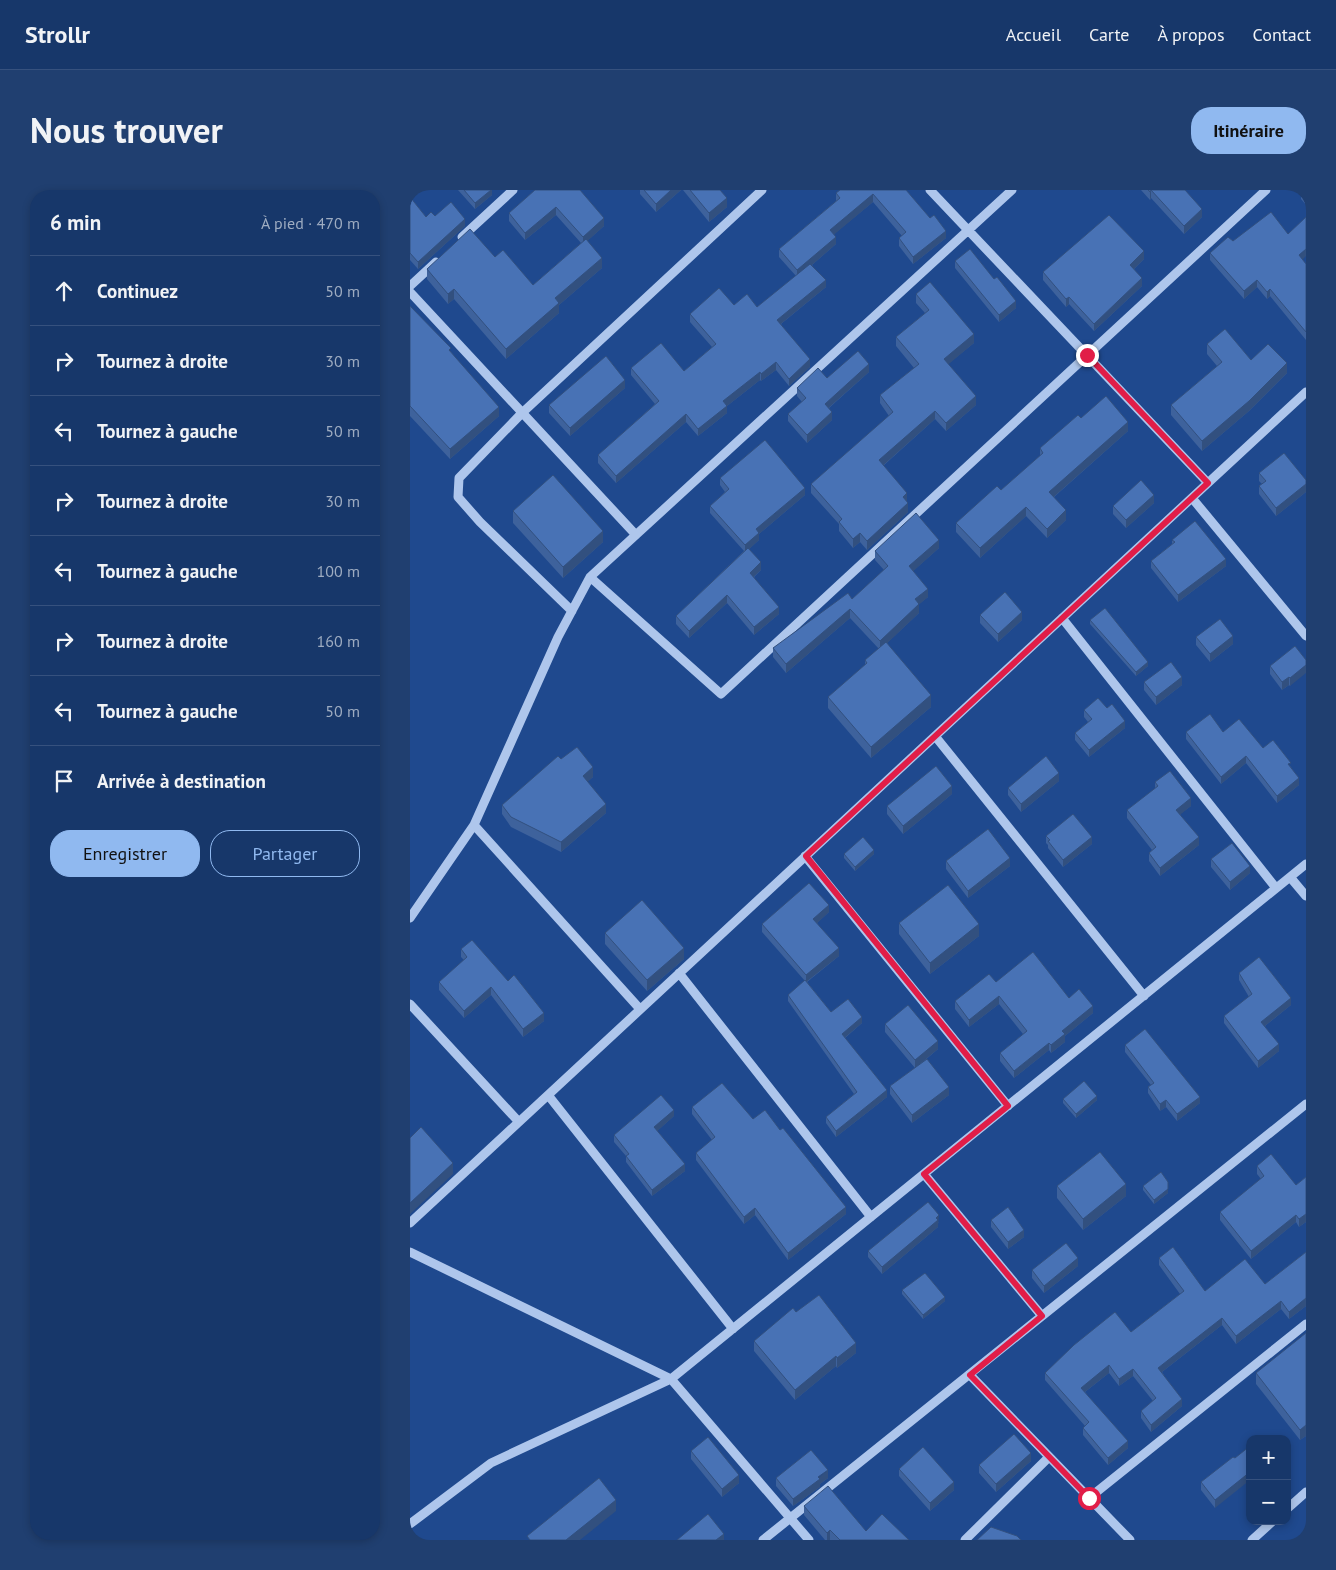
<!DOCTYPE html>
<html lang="fr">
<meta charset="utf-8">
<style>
:root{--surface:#17376a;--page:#203f70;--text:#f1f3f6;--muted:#9eacc1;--line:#36517e;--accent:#90b9f0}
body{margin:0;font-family:"PT Sans",sans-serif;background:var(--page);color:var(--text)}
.controls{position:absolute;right:15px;bottom:15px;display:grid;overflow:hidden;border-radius:10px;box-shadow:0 2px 8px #0003}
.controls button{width:45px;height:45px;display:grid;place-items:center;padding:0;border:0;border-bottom:1px solid var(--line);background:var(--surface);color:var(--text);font:25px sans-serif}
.stop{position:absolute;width:15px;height:15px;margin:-11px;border:4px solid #e11d48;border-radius:50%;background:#fff}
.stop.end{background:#e11d48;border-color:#fff;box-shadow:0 1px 5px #0008}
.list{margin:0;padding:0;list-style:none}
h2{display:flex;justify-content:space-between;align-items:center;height:65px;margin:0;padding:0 20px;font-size:21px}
h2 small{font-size:16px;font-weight:400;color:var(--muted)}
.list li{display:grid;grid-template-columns:32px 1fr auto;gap:15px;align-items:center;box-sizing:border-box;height:70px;padding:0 20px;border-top:1px solid var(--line)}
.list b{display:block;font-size:19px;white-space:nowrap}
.list em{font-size:16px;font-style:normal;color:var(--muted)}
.actions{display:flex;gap:10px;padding:15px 20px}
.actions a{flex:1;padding:11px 0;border:1px solid var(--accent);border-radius:20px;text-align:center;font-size:18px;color:var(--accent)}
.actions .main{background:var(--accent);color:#111}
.icon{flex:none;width:28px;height:28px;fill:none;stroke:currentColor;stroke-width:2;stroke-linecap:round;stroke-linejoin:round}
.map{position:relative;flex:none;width:896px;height:1350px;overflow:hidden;border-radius:20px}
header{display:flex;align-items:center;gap:30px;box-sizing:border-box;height:70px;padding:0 25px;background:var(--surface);border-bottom:1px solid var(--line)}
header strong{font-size:24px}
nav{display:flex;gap:28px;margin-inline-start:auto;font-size:18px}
.intro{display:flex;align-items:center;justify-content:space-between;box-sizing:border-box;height:120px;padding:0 30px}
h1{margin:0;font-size:35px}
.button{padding:12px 22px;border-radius:20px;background:var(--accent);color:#111;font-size:18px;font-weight:700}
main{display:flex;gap:30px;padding:0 30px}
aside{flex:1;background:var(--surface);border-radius:20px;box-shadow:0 2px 8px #0003}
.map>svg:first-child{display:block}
</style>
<header>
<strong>Strollr</strong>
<nav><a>Accueil</a><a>Carte</a><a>À propos</a><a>Contact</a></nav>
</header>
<div class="intro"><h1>Nous trouver</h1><a class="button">Itinéraire</a></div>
<main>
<aside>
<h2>6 min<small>À pied · 470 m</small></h2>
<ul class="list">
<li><svg class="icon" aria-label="ahead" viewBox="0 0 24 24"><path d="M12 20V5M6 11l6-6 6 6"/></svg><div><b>Continuez</b></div><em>50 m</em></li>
<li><svg class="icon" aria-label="right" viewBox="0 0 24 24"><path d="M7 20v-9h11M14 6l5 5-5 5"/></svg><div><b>Tournez à droite</b></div><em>30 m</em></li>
<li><svg class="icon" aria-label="left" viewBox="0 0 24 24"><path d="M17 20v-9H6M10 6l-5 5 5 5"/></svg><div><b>Tournez à gauche</b></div><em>50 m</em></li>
<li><svg class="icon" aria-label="right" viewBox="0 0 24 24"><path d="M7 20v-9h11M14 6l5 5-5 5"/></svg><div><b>Tournez à droite</b></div><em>30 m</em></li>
<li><svg class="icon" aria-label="left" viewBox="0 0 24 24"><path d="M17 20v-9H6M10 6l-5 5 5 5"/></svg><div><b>Tournez à gauche</b></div><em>100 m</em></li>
<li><svg class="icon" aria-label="right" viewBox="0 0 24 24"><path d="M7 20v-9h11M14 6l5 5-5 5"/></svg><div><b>Tournez à droite</b></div><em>160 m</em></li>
<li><svg class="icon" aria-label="left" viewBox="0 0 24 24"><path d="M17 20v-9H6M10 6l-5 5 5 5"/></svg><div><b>Tournez à gauche</b></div><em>50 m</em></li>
<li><svg class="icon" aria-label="arrive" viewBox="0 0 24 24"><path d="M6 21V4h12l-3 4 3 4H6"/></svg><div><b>Arrivée à destination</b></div></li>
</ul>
<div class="actions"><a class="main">Enregistrer</a><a>Partager</a></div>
</aside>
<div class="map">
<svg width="896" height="1350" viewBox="0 0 896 1350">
<rect width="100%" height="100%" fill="#1f498e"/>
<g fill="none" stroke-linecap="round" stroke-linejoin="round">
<path stroke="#aec6ec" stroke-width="9" d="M520 0 798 293
M52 47 103 0
M0 96 26 72
M0 102 226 345
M782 308 896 446
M180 387 311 504 856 0
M162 421 70 332 48 307 49 288 112 223 352 0
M652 428 866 698
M525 546 734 806
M64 635 230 819
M395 666 598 916
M880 687 896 706
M0 728 64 635 148 447 180 387 602 0
M269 783 461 1027
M0 814 109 932
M138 905 323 1139
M514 984 632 1126
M0 1033 896 202
M0 1062 261 1189 399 1350
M560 1185 720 1350
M679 1308 896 1134
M877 1319 896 1302
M0 1334 81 1273 261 1189 896 674
M353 1350 896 914
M555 1350 639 1267
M842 1350 863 1331"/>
</g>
<path fill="#3e629c" d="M48 0H82V5L65 19Z
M125 0 194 36 177 51 192 78 149 115V123L96 169 44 109 38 114 17 89V79L85 67 123 95 171 53 146 25 115 50 99 31V23Z
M230 0H271L246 22 230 4Z
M273 0H310L317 17 299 32Z
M496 0 536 48 503 74 489 56V48L492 46 463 12 424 44 426 54 402 75 416 97 371 134 400 177 379 196 366 180 351 191 350 190 317 216V223L288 246 276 232 206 293 188 273V265L245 214 221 185V178L274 181 302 157 280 132V124L324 115 347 117 386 86 369 67V59L426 11V3Z
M731 0H775L792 27 774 44 741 8 740 10Z
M896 0V15L891 9V2Z
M0 7 16 27 25 26 55 36 8 79 0 70Z
M823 51 892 70 896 74V150L860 106 857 109 847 97 834 109 800 70V63Z
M734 69 724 79 732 96 684 141 659 114 656 117 633 90V82Z
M545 71 606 118 589 132 545 78Z
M506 104 564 153 538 174 566 215 536 241 525 229 473 276 497 311 498 322 457 360 450 352 443 358 429 341V334L401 303V294L479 226 470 213V205L504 178 486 156V147L515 123 506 113Z
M0 116 41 162 89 226 40 269 0 226Z
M797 154 877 183 839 221 792 261 761 225V215L807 176 797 164Z
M459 182 419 218 422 230 397 253 378 231V224L392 212 387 206V198L417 188Z
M215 198 160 246 139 223V215Z
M671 228 718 241 644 307 656 330 637 348 616 326 570 368 546 342V333L591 300 630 266V258Z
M849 283 896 290V302L866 326 849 304V296L852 294 849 291Z
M310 288 395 305 349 344V350L339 359 351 380 344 387 369 424 344 445 317 413 279 448 266 434V426L334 361 300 323V316L315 302 310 295Z
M744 313 716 338 703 324V316Z
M103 321 193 352 153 388 103 333Z
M762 350 816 376 768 412 741 378V371L762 354Z
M529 358 503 381 518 407 509 414V423L477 453 521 517 461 568 418 518V507L455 475V470L469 459 440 428 376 483 363 467V458L442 409 474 380 465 370V361Z
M570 425 612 430 588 452 570 433Z
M680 430 738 476 726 486 680 434Z
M786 447 823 454 800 472 786 455Z
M896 470 880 496 879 495 872 500 860 484V476Z
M734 492 772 495 746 515 734 500Z
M674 520 715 538 679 567 665 550V543L678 532 674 527Z
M776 542H813L853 558 881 577 889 595 867 613 836 573 811 594 776 549Z
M151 569 183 587 177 592 196 623 151 662 101 637 92 624V615Z
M649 591 611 622 598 605V598Z
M745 592 781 616 770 624 789 655 750 686 739 671V663L742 660 717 628V620L745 599Z
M542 604 493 644 477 624V616Z
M636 646 682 654 653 677 638 658V655L636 653Z
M434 664H464L445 681 434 668Z
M801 669 840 683 820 700 801 677Z
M536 671 600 676 558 708 536 679Z
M419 722 407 733 429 766 397 792 421 822 452 833 435 848 477 907 426 947 416 933V927L444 904 378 811V805L395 791 352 742V734Z
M489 733 569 746 520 784 489 744Z
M195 743 274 769 237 801 195 754Z
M51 759 98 791 134 831 113 847 81 805 54 828 29 800V792L54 770 51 767Z
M829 783 881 815 855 836 869 861 848 878 814 833V826L839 807 829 790Z
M586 792 659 808 683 823 655 846V852L641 863 639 860 604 888 590 871V863L613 844 589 814 559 837 545 819V811Z
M475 834 528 859 514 871 539 905 502 933 480 904V896L505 878 475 842Z
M715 855 790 913 767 931 756 917 750 921 738 903V897L741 895 715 862Z
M653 909 687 910 666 928 653 913Z
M282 917 343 929 436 1024 378 1070 345 1025 334 1034 286 970V963L302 950 282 924Z
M264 926 247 941 275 981 242 1006 216 972V966L204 952V945Z
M847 976 886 995 896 987V1032L889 1037 886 1032 841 1069 810 1030V1022L851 989 847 984Z
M647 996 716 1006 673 1040 647 1008Z
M733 996 758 1003 744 1014 733 1000Z
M581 1030 614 1047 598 1059 581 1037Z
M529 1032 528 1033V1037L472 1084 458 1067V1061Z
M896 1062V1116L879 1129 871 1119 826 1154 812 1135 752 1182 772 1216 741 1242 731 1228V1221L743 1211 723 1186 709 1196 699 1183 675 1202 718 1258 698 1275 673 1245V1238L675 1236 635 1190V1183L721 1142 770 1104 749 1075V1068L795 1101 855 1094Z
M668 1076 634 1103 622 1088V1080Z
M492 1100 535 1111 513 1129 492 1104Z
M896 1143V1246L890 1250 846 1194V1183Z
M344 1151 446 1163 427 1178 426 1176 385 1210 344 1161Z
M281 1261 329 1293 312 1307 281 1269Z
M825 1268 805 1318 791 1300V1292Z
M621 1271 586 1302 569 1283V1275Z
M489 1279 544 1300 520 1321 489 1286Z
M366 1288H418L410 1294V1297L383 1316 366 1296Z
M394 1316 456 1341 499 1350H415L394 1325Z"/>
<path fill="#32507f" d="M81 0H82V5L65 19V13Z
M261 0H271L246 22V14Z
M741 0V8L740 10V2Z
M463 4V12L420 48V40Z
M317 8V17L299 32V23Z
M146 17V25L115 50V43Z
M792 19V27L774 44V36Z
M194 28V36L173 55V47Z
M55 29V36L8 79V72Z
M536 41V48L503 74V67Z
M426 47V54L387 88V80Z
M896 59V66L889 73V65Z
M734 61V69L720 83V75Z
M192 68V78L149 115V123L96 169V159L145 108Z
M732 88V96L684 141V134Z
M416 90V97L367 137V130Z
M847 90V97L834 109V101Z
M44 99V109L38 114V104Z
M860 99V106L857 109V102Z
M659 107V114L656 117V109Z
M606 111V118L589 132V125Z
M564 144V153L534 178V169Z
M400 169V177L379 196V189Z
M366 172V180L351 191V184Z
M877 173V183L839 221 792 261V251Z
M459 174V182L415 221V214Z
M350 182V190L317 216V223L288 246V239L313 211Z
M215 190V198L160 246V238Z
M566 206V215L536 241V233Z
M89 217V226L40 269V259Z
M525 221V229L469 279V270Z
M422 222V230L397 253V245Z
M276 224V232L206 293V286Z
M718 232V241L639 311V302Z
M896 294V302L866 326V318Z
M395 298V305L349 344V350L335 363V355L346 339Z
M497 303V312L493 307Z
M744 305V313L716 338V330Z
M498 313V322L457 360V351Z
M616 317V326L570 368V358Z
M656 320V330L637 348V339Z
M193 341V352L153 388V377Z
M450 343V352L443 358V349Z
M529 350V358L499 385V376Z
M816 369V376L768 412V405Z
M351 372V380L340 390V383Z
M518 399V407L505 418V409Z
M317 405V413L279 448V441Z
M509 414V423L470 460V451Z
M369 417V424L344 445V437Z
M440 419V428L376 483V474Z
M612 422V430L588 452V444Z
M823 446V454L800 472V464Z
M738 472V476L726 486V482Z
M896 475V483L880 496V488Z
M772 487V495L746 515V507Z
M879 487V495L872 500V492Z
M521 505V517L461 568V557Z
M715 531V538L679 567V560Z
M836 566V573L811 594V587Z
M183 577V587L173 596V586Z
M649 583V591L611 622V614Z
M889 588V595L867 613V606Z
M542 596V604L493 644V636Z
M781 608V616L766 628V620Z
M196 614V623L151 662V652Z
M682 647V654L653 677V670Z
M789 647V655L750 686V678Z
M464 660V664L445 681V677Z
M600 668V676L558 708V701Z
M840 676V683L820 700V692Z
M419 715V722L403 737V729Z
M569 734V746L520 784V773Z
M274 758V769L237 801V790Z
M429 758V766L396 792V785Z
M81 797V805L54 828V821Z
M589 806V814L559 837V830Z
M881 808V815L851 839V832Z
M683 816V823L655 846V852L641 863V855L652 841Z
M134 823V831L113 847V839Z
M452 827V833L432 850V844Z
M528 851V859L505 878V870Z
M639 853V860L604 888V881Z
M869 854V861L848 878V871Z
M539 897V905L502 933V925Z
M477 900V907L426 947V941Z
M687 906V910L666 928V924Z
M790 907V913L767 931V924Z
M756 910V917L750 921V914Z
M264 920V926L244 944V937Z
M43 973V984L0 1024V1013Z
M275 974V981L242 1006V1000Z
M716 994V1006L673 1040V1029Z
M758 999V1003L744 1014V1010Z
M436 1017V1024L378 1070V1063Z
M345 1018V1025L334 1034V1027Z
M896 1024V1032L889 1037V1029Z
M529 1025 528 1037 472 1084V1077Z
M886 1025V1032L841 1069V1061Z
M614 1040V1047L598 1059V1052Z
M668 1068V1076L634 1103V1096Z
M535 1107V1111L513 1129V1125Z
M896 1108V1116L879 1129V1122Z
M871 1111V1119L826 1154V1146Z
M812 1128V1135L748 1185V1178Z
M446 1153V1163L427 1178V1168Z
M426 1166V1176L385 1210V1200Z
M699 1175V1183L671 1205V1198Z
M723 1179V1186L709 1196V1189Z
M772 1209V1216L741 1242V1235Z
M896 1235V1246L890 1250V1240Z
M718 1251V1258L698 1275V1268Z
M621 1263V1271L586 1302V1294Z
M418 1280V1288L410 1294V1297L383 1316V1309Z
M840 1282V1290L805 1318V1310Z
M329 1285V1293L312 1307V1299Z
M544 1292V1300L520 1321V1313Z
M206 1310V1321L170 1350H156Z
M420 1340V1350H417V1343Z
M314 1344V1350H306Z"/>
<path fill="#4872b5" stroke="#32507f" d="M54 0H81L65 13Z
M125 0H170L194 28 173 47 146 17 115 43 99 23Z
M234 0H261L246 14Z
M280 0H310L317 8 299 23Z
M430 0H496L520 28 524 25 536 41 503 67 489 48 496 42 463 4 420 40 426 47 387 80 369 59 430 8 426 3Z
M738 0H775L792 19 774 36 741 0 740 2Z
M893 0H896V8L891 2Z
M0 7 16 27 21 22 25 26 41 12 55 29 8 72 0 63Z
M861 22 878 44 896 27V59L889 65 896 74V142L860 99 857 102 847 90 834 101 800 63 818 47 823 51Z
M699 25 734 61 720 75 732 88 684 134 659 107 656 109 633 82Z
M60 39 85 67 93 60 123 95 176 49 192 68 145 108 149 113 96 159 44 99 38 104 17 79Z
M560 59 584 89 587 87 606 111 589 125 545 71Z
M400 74 416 90 367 130 400 169 379 189 366 172 351 184 350 182 313 211 317 216 288 239 276 224 206 286 188 265 249 211 221 178 251 153 274 181 306 154 280 124 309 98 324 115 337 104 347 117Z
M520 92 564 144 534 169 566 206 536 233 525 221 469 270 497 303 493 307 498 313 457 351 450 343 443 349 429 332 432 329 401 294 483 222 470 205 509 174 486 147 519 120 506 104Z
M0 116 41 158 39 160 89 217 40 259 0 216Z
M815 139 841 170 858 154 877 173 839 211 792 251 761 215 812 172 797 154Z
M448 161 459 174 415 214 422 222 397 245 378 224 396 208 387 198 408 178 417 188Z
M196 166 215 190 160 238 139 215Z
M696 206 718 232 639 302 656 320 637 339 616 317 570 358 546 333 587 296 591 300 633 263 630 258 668 225 671 228Z
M355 250 395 298 346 339 349 343 335 355 300 316 319 299 310 288Z
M874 263 896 290V294L866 318 849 296 856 291 849 283Z
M143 285 193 341 153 377 103 321Z
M731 290 744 305 716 330 703 316Z
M506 323 529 350 499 376 518 399 505 409 509 414 470 451 440 419 376 474 363 458 438 403 442 409 478 376 465 361Z
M785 331 816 369 768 405 741 371 765 352 762 350Z
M338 358 351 372 340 383 369 417 344 437 317 405 279 441 266 426Z
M595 402 612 422 588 444 570 425Z
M695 418 738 472 726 482 680 430Z
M810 429 823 446 800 464 786 447Z
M476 452 521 505 461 557 418 507 457 473 455 470Z
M885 456 896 470V475L880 488 879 487 872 492 860 476Z
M761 472 772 487 746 507 734 492Z
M688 508 697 518 702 514 715 531 679 560 665 543 682 529 674 520Z
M800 524 813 542 829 529 853 558 863 550 881 573 878 574 889 588 867 606 836 566 811 587 776 542Z
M167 557 183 577 173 586 196 614 151 652 101 627 92 615 148 566 151 569Z
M636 566 649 583 611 614 598 598Z
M526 576 542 596 493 636 477 616Z
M760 581 781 608 766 620 789 647 750 678 739 663 746 657 717 620 748 596 745 592Z
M663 624 682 647 653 670 638 651 640 650 636 646Z
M578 639 600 668 558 701 536 671Z
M453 647 464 660 445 677 434 664Z
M822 653 840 676 820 692 801 669Z
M399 693 419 715 403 729 429 758 396 785 352 734Z
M538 695 569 734 520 773 489 733Z
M232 710 274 758 237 790 195 743Z
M62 750 98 791 104 785 134 823 113 839 81 797 54 821 29 792 57 767 51 759Z
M623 762 659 808 669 799 683 816 652 841 655 844 641 855 639 853 604 881 590 863 617 841 589 806 559 830 545 811 579 784 586 792Z
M849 767 881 808 851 832 869 854 848 871 814 826 842 804 829 783Z
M395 790 421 822 438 809 452 827 432 844 477 900 426 941 416 927 447 902 378 805Z
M498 815 528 851 505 870 475 834Z
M735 839 790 907 767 924 756 910 750 914 738 897 744 893 715 855Z
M517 869 539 897 502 925 480 896Z
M674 891 687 906 666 924 653 909Z
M312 893 343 929 355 920 370 940 373 938 436 1017 378 1063 345 1018 334 1027 286 963 305 947 282 917Z
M251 905 264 920 244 937 275 974 242 1000 216 966 219 964 204 945Z
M11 937 43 973 0 1013V948Z
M690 962 716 994 673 1029 647 996Z
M861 964 886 995 896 987V1024L889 1029 886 1025 841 1061 810 1022 854 986 847 976Z
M751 982 758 992V999L744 1010 733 996Z
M518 1012 529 1025 526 1028 528 1030 472 1077 458 1061Z
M598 1017 614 1040 598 1052 581 1030Z
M656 1053 668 1068 634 1096 622 1080Z
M763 1057 795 1101 835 1069 855 1094 896 1062V1108L879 1122 871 1111 826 1146 812 1128 748 1178 772 1209 741 1235 731 1221 746 1208 723 1179 709 1189 699 1175 671 1198 718 1251 698 1268 673 1238 679 1232 635 1183 664 1155 705 1122 721 1142 774 1101 749 1068Z
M515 1083 535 1107 513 1125 492 1100Z
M409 1105 446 1153 427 1168 426 1166 385 1200 344 1151 383 1118 386 1122Z
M896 1143V1235L890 1240 846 1183Z
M604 1244 621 1263 586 1294 569 1275Z
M298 1247 329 1285 312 1299 281 1261Z
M840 1256V1282L805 1310 791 1292 823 1267 825 1268Z
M513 1257 544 1292 520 1313 489 1279Z
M401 1260 418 1280 408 1287 410 1289 383 1309 366 1288Z
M189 1288 206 1310 156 1350H120L117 1346Z
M418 1296 456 1341 472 1324 499 1350H430L420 1340 417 1343 394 1316Z
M298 1324 314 1344 306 1350H267Z
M581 1337 607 1346 611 1350H567Z"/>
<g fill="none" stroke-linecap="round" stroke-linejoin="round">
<path stroke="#e11d48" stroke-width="6" d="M677 165 798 293 396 666 598 916 514 984 632 1126 560 1185 679 1308"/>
</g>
</svg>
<div class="controls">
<button>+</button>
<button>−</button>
</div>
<div class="stop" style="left:679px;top:1308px"></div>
<div class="stop end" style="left:677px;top:165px"></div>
</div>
</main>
